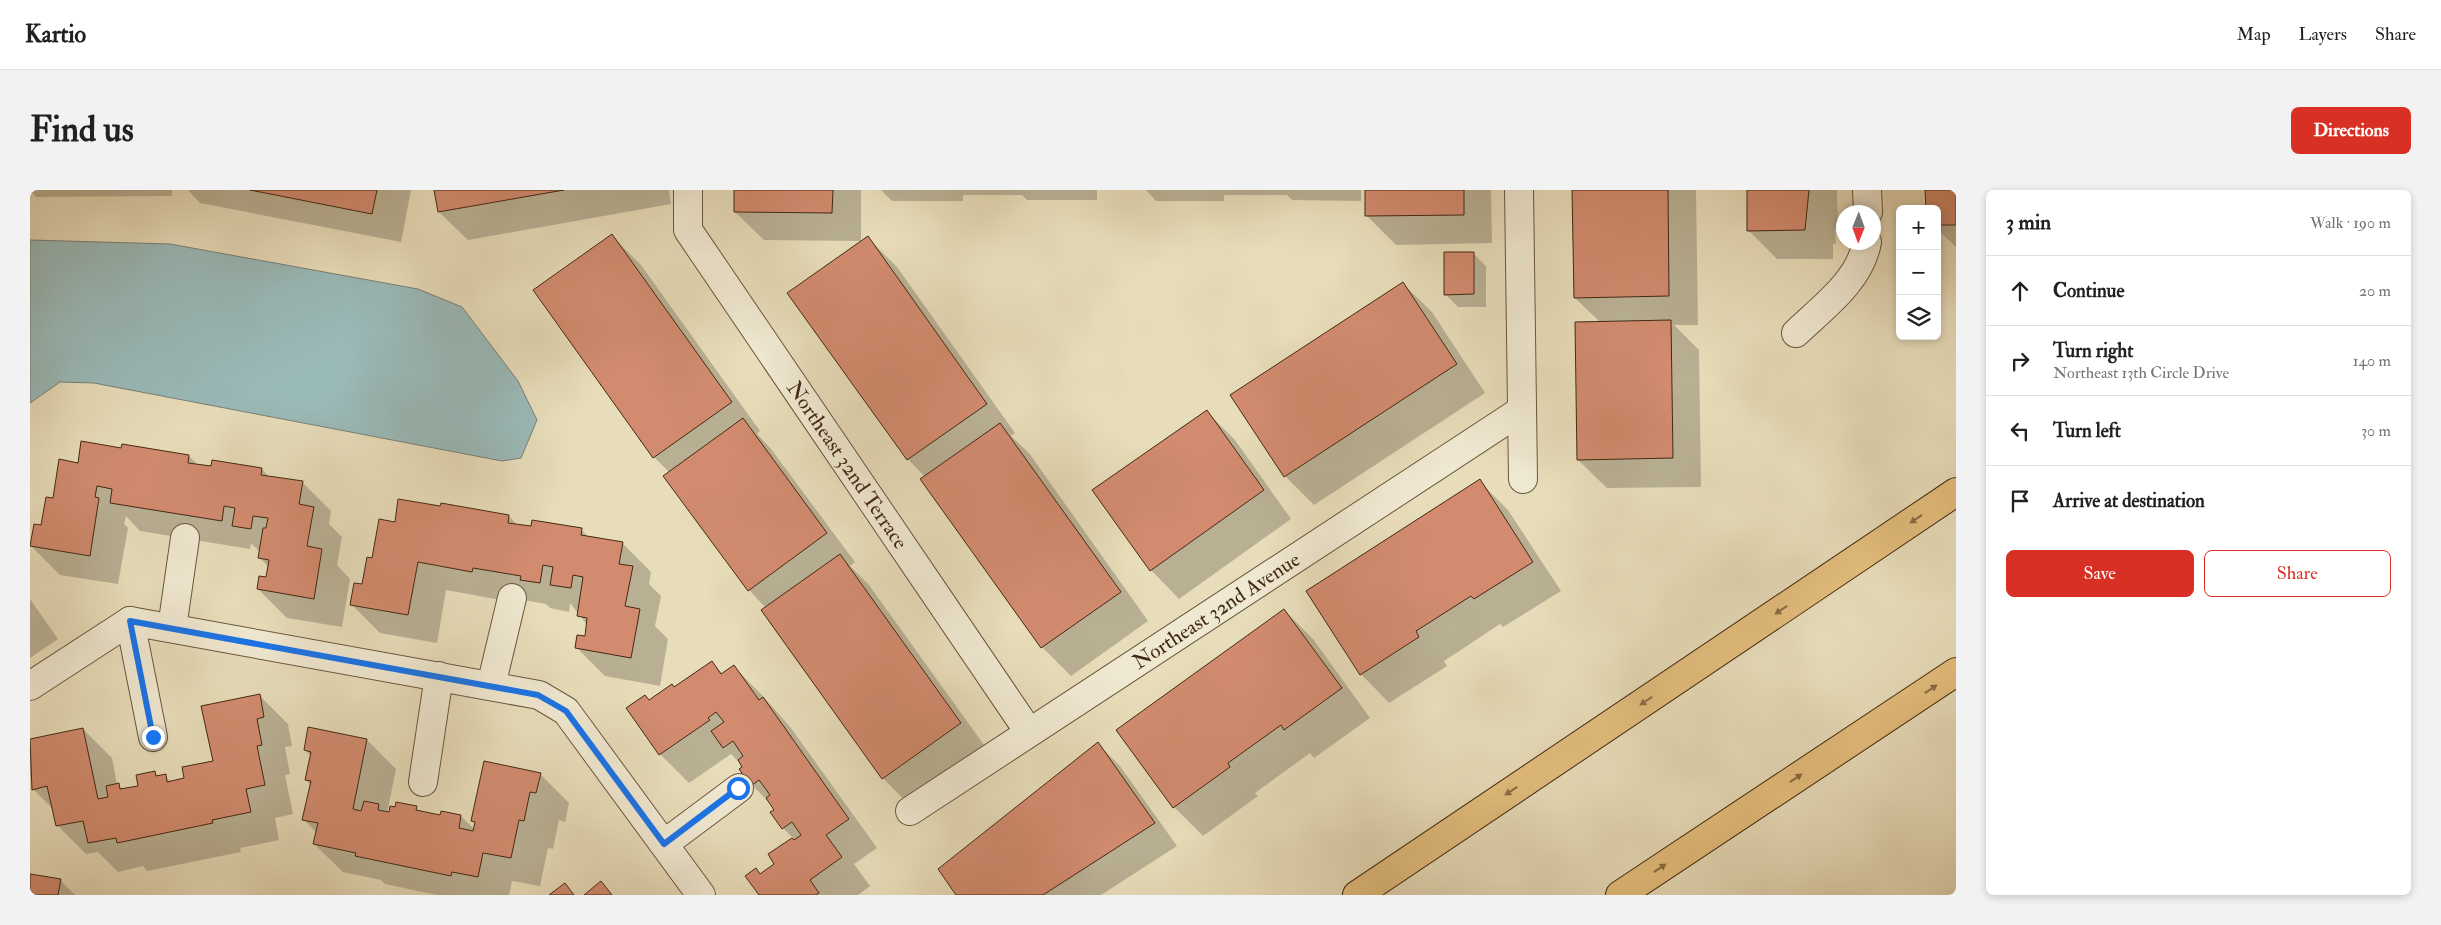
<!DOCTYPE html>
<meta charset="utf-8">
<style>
:root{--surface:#fff;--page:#f2f2f2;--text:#202124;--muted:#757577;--line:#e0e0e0;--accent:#d93025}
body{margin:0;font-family:"IM FELL Double Pica",serif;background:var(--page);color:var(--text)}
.controls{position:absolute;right:15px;top:15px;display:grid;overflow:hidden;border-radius:8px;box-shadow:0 2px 8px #0003}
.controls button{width:45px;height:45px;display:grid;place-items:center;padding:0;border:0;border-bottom:1px solid var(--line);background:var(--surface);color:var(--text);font:25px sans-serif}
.compass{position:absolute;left:1806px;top:15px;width:45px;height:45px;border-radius:50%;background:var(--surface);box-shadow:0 2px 8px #0003;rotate:181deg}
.stop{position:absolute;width:15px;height:15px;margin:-11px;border:4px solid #1a73e8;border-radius:50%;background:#fff}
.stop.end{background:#1a73e8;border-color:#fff;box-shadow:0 1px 5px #0008}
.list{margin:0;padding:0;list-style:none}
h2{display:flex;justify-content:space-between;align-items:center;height:65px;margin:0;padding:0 20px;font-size:21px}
h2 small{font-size:16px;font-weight:400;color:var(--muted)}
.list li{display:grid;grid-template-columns:32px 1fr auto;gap:15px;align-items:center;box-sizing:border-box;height:70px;padding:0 20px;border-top:1px solid var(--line)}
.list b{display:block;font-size:19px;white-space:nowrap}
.list p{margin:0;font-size:16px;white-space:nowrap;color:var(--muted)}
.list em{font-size:16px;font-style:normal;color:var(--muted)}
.actions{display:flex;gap:10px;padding:15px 20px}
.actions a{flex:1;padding:11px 0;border:1px solid var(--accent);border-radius:8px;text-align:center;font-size:18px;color:var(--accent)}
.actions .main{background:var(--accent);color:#fff}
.icon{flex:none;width:28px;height:28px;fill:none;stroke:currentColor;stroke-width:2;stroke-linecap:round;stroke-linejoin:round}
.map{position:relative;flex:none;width:1926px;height:705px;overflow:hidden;border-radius:8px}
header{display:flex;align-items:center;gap:30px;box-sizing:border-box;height:70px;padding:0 25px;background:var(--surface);border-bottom:1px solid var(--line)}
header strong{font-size:24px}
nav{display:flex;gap:28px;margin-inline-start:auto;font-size:18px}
.intro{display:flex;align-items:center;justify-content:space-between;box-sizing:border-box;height:120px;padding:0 30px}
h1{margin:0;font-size:35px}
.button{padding:12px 22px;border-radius:8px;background:var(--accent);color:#fff;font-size:18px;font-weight:700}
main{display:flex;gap:30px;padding:0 30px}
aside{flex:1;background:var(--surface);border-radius:8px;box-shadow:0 2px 8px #0003}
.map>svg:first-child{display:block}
</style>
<header>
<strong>Kartio</strong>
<nav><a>Map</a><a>Layers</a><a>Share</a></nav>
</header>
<div class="intro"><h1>Find us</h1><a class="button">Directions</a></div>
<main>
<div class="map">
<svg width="1926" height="705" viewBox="0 0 1926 705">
<rect width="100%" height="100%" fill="#e8ddba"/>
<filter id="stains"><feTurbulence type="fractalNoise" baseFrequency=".004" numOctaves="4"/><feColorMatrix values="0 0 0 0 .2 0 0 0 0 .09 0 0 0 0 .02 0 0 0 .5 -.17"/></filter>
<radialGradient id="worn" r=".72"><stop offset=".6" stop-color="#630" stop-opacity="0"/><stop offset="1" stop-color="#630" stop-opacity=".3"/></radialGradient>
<path fill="#9abab9" stroke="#778077" d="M0 50 140 54 388 99 432 117 488 191 507 230 491 268 472 271 64 193 30 192 0 213Z"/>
<path fill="#0003" d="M0 0H142V6L6 7Z
M158 0H381L371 52 170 13Z
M405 0H639L641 14 438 50 409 22Z
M705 0H831V51L734 50 705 22Z
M851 0H1067V10H997L992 5H933V11H862Z
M1116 0H1331V11L1262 10 1257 5H1194V11H1126Z
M1336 0H1461L1462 53 1366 55 1337 26Z
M1543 0H1666L1668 135H1644L1669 160 1671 297 1577 298 1548 270 1570 132 1545 108Z
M1718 0H1807L1808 39H1805L1806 54H1803V69H1747L1719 41Z
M1897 0H1926V57L1907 39V19Z
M582 46 611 75 730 241 727 244 741 259 825 372 820 376 839 395 959 562 881 617 853 588 736 418 719 400 640 283 624 267 505 100Z
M838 48 867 77 985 243 981 246 999 263 1118 431 1041 486 1012 457 892 289 895 287 878 269Z
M1443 63 1456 76V117H1428L1415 104Z
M1373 94 1402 122 1455 203 1284 315 1255 286Z
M1177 222 1205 250 1261 329 1149 409 1121 380Z
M92 259 159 266 168 275 232 279 239 287 272 292 301 321 299 334 312 347 307 375 320 389 312 437 257 428 228 399 237 388 239 377 230 368 231 363 221 353 220 359 110 341 96 326 94 334 98 338 88 394 30 385 1 356 24 310 49 274Z
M1449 291 1478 320 1531 401 1473 437 1470 434 1414 471 1417 476 1359 513 1331 484Z
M479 326 488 336 551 339 559 348 592 353 621 382 619 394 631 406 625 436 638 449 630 496 575 486 546 457 556 447 558 436 540 413 539 422 520 418 516 414 471 406V410L416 400 407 453 350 443 322 415 343 369 366 333Z
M0 409 28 449 0 468Z
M1254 420 1283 449 1340 528 1284 568 1280 563 1225 603 1228 606 1173 646 1144 617 1088 540Z
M681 473 693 484 704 477 733 506 761 538 847 658 824 674 840 696 828 705H731L726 680 731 685 746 674 740 665 763 648 753 638 743 616 722 595 714 577 701 564 659 593 630 564 597 518 620 511 644 499Z
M229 505 258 534 262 556 255 557 260 584 255 585 263 624 245 628 249 650 210 658 211 662 117 681 113 676 88 682 68 662 56 664 27 635 23 619 3 599 0 583V550L53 539 82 568 87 595 94 600 109 597 125 583 129 587 135 586 141 592 155 589 184 572Z
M337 550 366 579 357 623 386 618 391 622 411 626H431L445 640 446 634 443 631 510 584 539 613 535 632 529 630 523 659 518 658 510 696 482 691 479 705H407L355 694 351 690 313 682 284 654 287 643 274 630 281 595 276 590 281 566 275 560Z
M1068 554 1090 576 1147 656 1071 705H927Z
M0 685 30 690 45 705H0Z"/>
<path fill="#d28b6f" stroke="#422913" d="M220 0H347L342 24Z
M404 0H534L408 22Z
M704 0H803L802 23 704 22Z
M1335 0H1434V25L1335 26Z
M1542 0H1638L1639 106 1544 108Z
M1717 0H1779L1775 40 1717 41Z
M1895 0H1926V35H1907V19H1896Z
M582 44 702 212 623 268 503 100Z
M838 46 957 214 877 270 757 103Z
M1414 62H1444V104L1414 105Z
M1373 92 1427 174 1254 287 1200 205Z
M1641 130 1643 268 1547 270 1545 132Z
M1177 220 1234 300 1120 381 1062 300Z
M713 228 797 343 718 401 633 286Z
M970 233 1091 402 1011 458 890 289Z
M51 251 91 258 92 254 159 265 158 273 181 276 182 270 232 278 231 285 273 291 269 314 284 317 277 356 292 359 284 409 227 399 229 386 236 387 239 370 228 368 233 338H236L238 328 223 326 221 339 202 336 205 318 194 316 192 331 80 313 82 299 67 296 65 307 69 308 60 366 0 356 4 334 11 335 16 307 23 308 29 269 48 273Z
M1450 289 1503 372 1444 409 1441 406 1386 441 1389 447 1330 485 1276 401Z
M368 309 410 316 411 313 479 325 478 333 501 336 502 330 552 338 551 345 593 352 589 374 603 376 595 416 610 419 601 468 545 458 547 445 555 446 557 428 547 426 553 387 543 385 541 398 520 395 523 377 513 375 510 393 490 390 491 386 443 378 442 382 388 372 378 425 320 415 324 393 332 394 337 367 342 368 349 329 365 332Z
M810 364 931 533 852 589 731 420Z
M1254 419 1312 498 1254 540 1251 535 1198 573 1200 577 1143 618 1086 540Z
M682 471 691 484 704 475 729 510 733 507 819 629 796 645 812 667 780 690 789 703 786 705H729L715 686 726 678 730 684 744 674 738 664 762 648 764 650 771 645 762 632 752 639 740 622 744 620 736 608 740 605 729 590 721 596 709 579 712 577 708 570 713 566 703 551 693 558 681 541 694 532 686 522 678 528 680 530 629 565 596 518 615 505 619 510 642 494 644 497Z
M230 504 234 527 227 529 232 555 227 556 235 595 216 599 221 622 182 630 183 633 87 653 86 648 58 653 53 631 26 636 17 596 2 600 0 549 53 538 68 609 78 607 76 596 89 593 90 599 108 596 106 585 125 581 126 586 136 584 137 592 154 588 152 577 183 571 171 516Z
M278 537 337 549 323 619 331 621 334 611 349 614 348 620 359 622 360 616 365 617 366 612 387 616 386 620 410 625 411 621 431 625 429 638 443 641 445 632 441 631 454 571 511 583 506 603 500 602 494 631 489 630 481 668 453 663 448 687 422 682 421 686 325 666 326 663 283 654 288 633 272 630 281 591 275 590 281 562 274 560Z
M1068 552 1125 633 1013 705H926L908 679Z
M0 684 31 689 28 705H0Z
M571 691 582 705H554Z
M535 693 544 705H519Z"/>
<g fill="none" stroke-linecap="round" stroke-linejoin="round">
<g stroke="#6c563d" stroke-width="30">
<g id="minor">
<path id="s1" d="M658 0V40L999 542"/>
<path d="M1489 0 1493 289"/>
<path d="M1837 0 1838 22"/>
<path d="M1766 143C1793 117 1830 91 1837 52"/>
<path d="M100 431 123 547"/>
<path d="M142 438 155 348"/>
<path d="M0 496 100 431 509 505 536 521 671 705"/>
<path d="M461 496 482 408"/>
<path d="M393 592 409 486"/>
<path id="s2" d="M880 621 1492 220"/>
<path d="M634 654 709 598"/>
</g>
</g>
<g stroke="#422913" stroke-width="30">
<path id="highway" d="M1327 705 1926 302
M1590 705 1926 482"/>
</g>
<use href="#minor" stroke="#f0e9d2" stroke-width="28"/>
<use href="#highway" stroke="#e4be7d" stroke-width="28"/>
</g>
<defs><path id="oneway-solid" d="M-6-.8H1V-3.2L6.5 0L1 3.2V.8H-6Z" transform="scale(1.25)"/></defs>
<g fill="#8b6c43">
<use href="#oneway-solid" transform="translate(1886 329) rotate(146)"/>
<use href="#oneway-solid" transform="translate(1751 420) rotate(146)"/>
<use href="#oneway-solid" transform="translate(1901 499) rotate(-34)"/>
<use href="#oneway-solid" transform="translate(1616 511) rotate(146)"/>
<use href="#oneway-solid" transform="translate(1766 588) rotate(-34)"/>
<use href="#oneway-solid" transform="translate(1481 601) rotate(146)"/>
<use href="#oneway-solid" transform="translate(1630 678) rotate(-34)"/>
</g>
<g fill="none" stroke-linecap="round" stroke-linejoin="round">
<path stroke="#1a73e8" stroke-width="6" d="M123 547 100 431 508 505 536 521 634 654 708 598"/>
</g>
<g text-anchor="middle" stroke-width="4" stroke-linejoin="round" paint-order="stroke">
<g font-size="21" fill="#422913" stroke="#f0e9d2">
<text dy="7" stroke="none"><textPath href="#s1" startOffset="324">Northeast 32nd Terrace</textPath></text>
<text dy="7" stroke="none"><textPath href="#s2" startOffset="366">Northeast 32nd Avenue</textPath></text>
</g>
</g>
<rect width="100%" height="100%" filter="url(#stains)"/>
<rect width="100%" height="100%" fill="url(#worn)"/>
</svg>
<div class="controls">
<button>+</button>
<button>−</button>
<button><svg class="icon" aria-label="layers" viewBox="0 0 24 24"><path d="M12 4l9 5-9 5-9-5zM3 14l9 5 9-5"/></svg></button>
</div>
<svg class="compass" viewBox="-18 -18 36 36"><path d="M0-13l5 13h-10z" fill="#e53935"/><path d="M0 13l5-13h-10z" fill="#757577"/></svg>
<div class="stop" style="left:708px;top:598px"></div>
<div class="stop end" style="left:123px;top:547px"></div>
</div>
<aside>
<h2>3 min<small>Walk · 190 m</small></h2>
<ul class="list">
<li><svg class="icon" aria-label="ahead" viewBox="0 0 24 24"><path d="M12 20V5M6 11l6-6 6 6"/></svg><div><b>Continue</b></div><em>20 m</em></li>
<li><svg class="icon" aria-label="right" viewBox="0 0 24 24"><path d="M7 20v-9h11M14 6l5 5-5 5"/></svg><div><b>Turn right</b><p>Northeast 13th Circle Drive</p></div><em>140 m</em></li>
<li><svg class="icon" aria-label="left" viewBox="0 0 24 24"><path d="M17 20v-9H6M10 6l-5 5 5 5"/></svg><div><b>Turn left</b></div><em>30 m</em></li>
<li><svg class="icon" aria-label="arrive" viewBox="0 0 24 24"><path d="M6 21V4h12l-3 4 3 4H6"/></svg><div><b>Arrive at destination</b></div></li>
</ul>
<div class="actions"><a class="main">Save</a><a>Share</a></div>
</aside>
</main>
